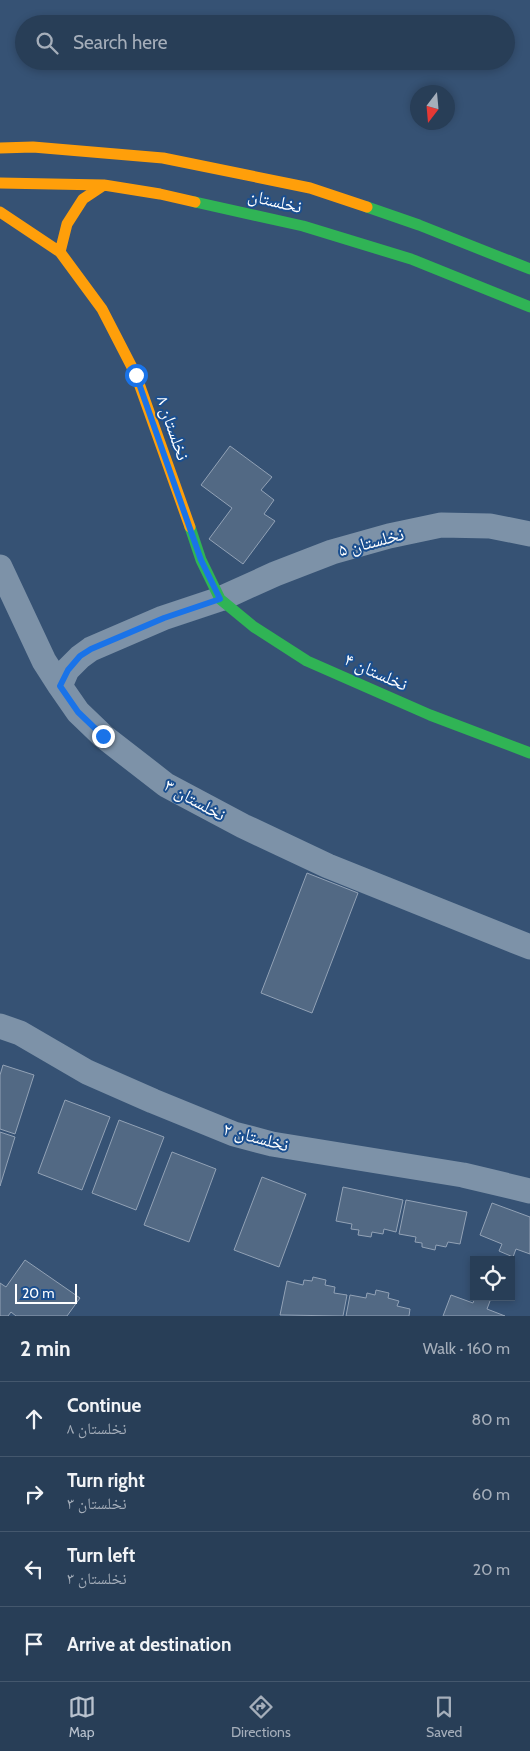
<!DOCTYPE html>
<meta charset="utf-8">
<style>
:root{--surface:#283e57;--page:#344961;--text:#f1f3f6;--muted:#a5aeba;--line:#44576d;--accent:#b9c2ce}
body{margin:0;font-family:Cabin,"Noto Naskh Arabic",sans-serif;background:var(--page);color:var(--text)}
.controls{position:absolute;right:15px;bottom:15px;display:grid;overflow:hidden;border-radius:0px;box-shadow:0 2px 8px #0003}
.controls button{width:45px;height:45px;display:grid;place-items:center;padding:0;border:0;border-bottom:1px solid var(--line);background:var(--surface);color:var(--text);font:25px sans-serif}
.compass{position:absolute;left:410px;top:85px;width:45px;height:45px;border-radius:50%;background:var(--surface);box-shadow:0 2px 8px #0003;rotate:196deg}
.scale{position:absolute;left:15px;bottom:12px;width:62px;box-sizing:border-box;padding-left:5px;border:2px solid #fff;border-top:0;font-size:14px;line-height:18px;white-space:nowrap;color:#fff;-webkit-text-stroke:4px #1b4f8f;paint-order:stroke}
.stop{position:absolute;width:15px;height:15px;margin:-11px;border:4px solid #1a73e8;border-radius:50%;background:#fff}
.stop.end{background:#1a73e8;border-color:#fff;box-shadow:0 1px 5px #0008}
.list{margin:0;padding:0;list-style:none}
h2{display:flex;justify-content:space-between;align-items:center;height:65px;margin:0;padding:0 20px;font-size:21px}
h2 small{font-size:16px;font-weight:400;color:var(--muted)}
.list li{display:grid;grid-template-columns:32px 1fr auto;gap:15px;align-items:center;box-sizing:border-box;height:75px;padding:0 20px;border-top:1px solid var(--line)}
.list b{display:block;font-size:19px;white-space:nowrap}
.list p{margin:0;font-size:16px;white-space:nowrap;color:var(--muted)}
.list em{font-size:16px;font-style:normal;color:var(--muted)}
.icon{flex:none;width:28px;height:28px;fill:none;stroke:currentColor;stroke-width:2;stroke-linecap:round;stroke-linejoin:round}
.map{position:relative;flex:none;width:530px;height:1316px;overflow:hidden}
.search{position:absolute;background:var(--surface);box-shadow:0 2px 8px #0003;left:15px;right:15px;top:15px;height:55px;display:flex;align-items:center;gap:12px;box-sizing:border-box;padding:0 18px;border-radius:28px;color:var(--muted);font-size:19px}
.sheet{height:365px;background:var(--surface)}
nav{display:flex;justify-content:space-around;align-items:center;box-sizing:border-box;height:70px;border-top:1px solid var(--line);background:var(--surface);font-size:14px;color:var(--muted)}
nav a{display:grid;justify-items:center;gap:2px}
nav .on{color:var(--accent)}
.map>svg:first-child{display:block}
</style>
<div class="map">
<svg width="530" height="1316" viewBox="0 0 530 1316">
<rect width="100%" height="100%" fill="#365274"/>
<path fill="#526984" stroke="#92a2b6" d="M230 446 272 477 261 490 274 500 264 514 275 521 243 564 209 539 232 508 201 485Z
M307 873 358 893 312 1013 261 993Z
M3 1065 34 1075 15 1134 0 1129V1075Z
M65 1100 110 1117 82 1190 38 1173Z
M119 1120 164 1137 136 1210 92 1193Z
M0 1132 15 1137 0 1186Z
M172 1152 216 1169 189 1242 144 1225Z
M262 1177 306 1194 279 1267 234 1250Z
M343 1187 403 1200 396 1232 384 1229 383 1234 372 1232 371 1237 358 1235 359 1230 351 1229 352 1224 336 1221Z
M406 1200 467 1212 460 1244 448 1242 446 1247 436 1245 435 1250 422 1247V1243L415 1242 416 1237 399 1234Z
M492 1203 530 1217V1254L516 1249 513 1257 499 1251 502 1244 480 1235Z
M25 1260 80 1298 67 1316H16L11 1312 8 1316H0V1283L6 1287Z
M313 1277 326 1280 325 1285 335 1287 334 1293 347 1295 343 1316 280 1315 287 1281 303 1285 304 1280 312 1281Z
M376 1290 389 1293 388 1298 399 1301 397 1306 410 1309 409 1316H346L350 1295 366 1298 367 1293 375 1295Z
M451 1295 473 1303 475 1297H480L490 1301 487 1309 505 1316H443Z"/>
<g fill="none" stroke-linecap="round" stroke-linejoin="round">
<path stroke="#7d92a8" stroke-width="25" d="M530 534 490 526 441 525 389 536 332 552 275 574 220 599 163 618 91 649 80 657 67 670 60 686 78 712 103 736 166 785 243 826 328 866 530 947
M0 567 44 661 60 686
M0 1026 20 1033 87 1072 153 1101 234 1134 272 1144 463 1175 530 1191"/>
<path stroke="#30b455" stroke-width="11" d="M195 202 303 226 411 259 530 307
M367 207 419 225 530 269
M190 527 201 560 220 599 254 627 307 661 430 715 530 753"/>
<path stroke="#ff9f0a" stroke-width="11" d="M0 148 33 147 163 158 310 188 367 207
M0 183 104 185 160 194 195 202
M0 212 60 252 102 309 136 375 190 527
M60 252 67 224 83 199 104 185"/>
</g>
<g fill="none" stroke-linecap="round" stroke-linejoin="round">
<path stroke="#1a73e8" stroke-width="6" d="M103 736 78 712 60 686 68 670 80 656 91 649 164 618 220 599 201 560 136 375"/>
</g>
<g text-anchor="middle" stroke-width="4" stroke-linejoin="round" paint-order="stroke">
<g font-size="18" fill="#fff" stroke="#1b4f8f">
<text transform="translate(275 201) rotate(13)" y="6">نخلستان</text>
<text transform="translate(173 428) rotate(71)" y="6">نخلستان ۸</text>
<text transform="translate(371 542) rotate(-15)" y="6">نخلستان ۵</text>
<text transform="translate(376 672) rotate(24)" y="6">نخلستان ۴</text>
<text transform="translate(195 800) rotate(29)" y="6">نخلستان ۳</text>
<text transform="translate(256 1137) rotate(15)" y="6">نخلستان ۲</text>
</g>
</g>
</svg>
<div class="controls">
<button><svg class="icon" aria-label="locate" viewBox="0 0 24 24"><circle cx="12" cy="12" r="6"/><path d="M12 2v4M12 18v4M2 12h4M18 12h4"/></svg></button>
</div>
<svg class="compass" viewBox="-18 -18 36 36"><path d="M0-13l5 13h-10z" fill="#e53935"/><path d="M0 13l5-13h-10z" fill="#a5aeba"/></svg>
<div class="scale">20 m</div>
<div class="stop" style="left:136px;top:375px"></div>
<div class="stop end" style="left:103px;top:736px"></div>
<div class="search"><svg class="icon" aria-label="search" viewBox="0 0 24 24"><circle cx="10" cy="10" r="6"/><path d="M15 15l6 6"/></svg>Search here</div>
</div>
<section class="sheet">
<h2>2 min<small>Walk · 160 m</small></h2>
<ul class="list">
<li><svg class="icon" aria-label="ahead" viewBox="0 0 24 24"><path d="M12 20V5M6 11l6-6 6 6"/></svg><div><b>Continue</b><p>نخلستان ۸</p></div><em>80 m</em></li>
<li><svg class="icon" aria-label="right" viewBox="0 0 24 24"><path d="M7 20v-9h11M14 6l5 5-5 5"/></svg><div><b>Turn right</b><p>نخلستان ۳</p></div><em>60 m</em></li>
<li><svg class="icon" aria-label="left" viewBox="0 0 24 24"><path d="M17 20v-9H6M10 6l-5 5 5 5"/></svg><div><b>Turn left</b><p>نخلستان ۳</p></div><em>20 m</em></li>
<li><svg class="icon" aria-label="arrive" viewBox="0 0 24 24"><path d="M6 21V4h12l-3 4 3 4H6"/></svg><div><b>Arrive at destination</b></div></li>
</ul>
</section>
<nav>
<a class="on"><svg class="icon" aria-label="map" viewBox="0 0 24 24"><path d="M3 6l6-2 6 2 6-2v14l-6 2-6-2-6 2zM9 4v14M15 6v14"/></svg>Map</a>
<a><svg class="icon" aria-label="directions" viewBox="0 0 24 24"><path d="M12 3l9 9-9 9-9-9zM9 14v-3h6M13 9l2 2-2 2"/></svg>Directions</a>
<a><svg class="icon" aria-label="saved" viewBox="0 0 24 24"><path d="M7 4h10v16l-5-4-5 4z"/></svg>Saved</a>
</nav>
